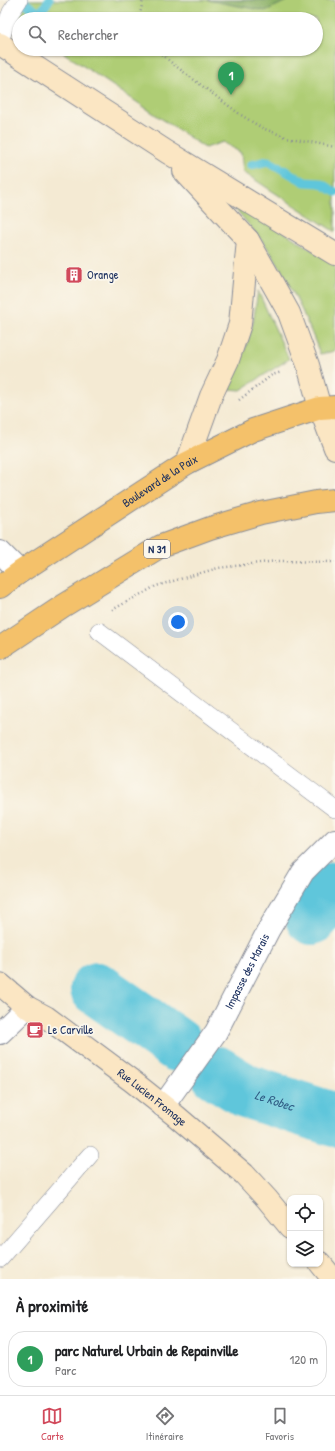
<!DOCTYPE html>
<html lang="fr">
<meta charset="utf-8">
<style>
:root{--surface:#fff;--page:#f6f6f6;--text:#202124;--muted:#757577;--line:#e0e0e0;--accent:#d1495b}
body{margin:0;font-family:"Patrick Hand",sans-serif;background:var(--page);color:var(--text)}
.controls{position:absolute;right:12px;bottom:12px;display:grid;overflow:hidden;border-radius:8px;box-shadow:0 1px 3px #0004}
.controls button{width:36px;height:36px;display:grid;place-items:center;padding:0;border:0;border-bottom:1px solid var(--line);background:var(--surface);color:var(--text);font:20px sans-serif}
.you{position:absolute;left:178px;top:622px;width:14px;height:14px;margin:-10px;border:3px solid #fff;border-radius:50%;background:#1a73e8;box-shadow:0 0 0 6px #1a73e833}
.badge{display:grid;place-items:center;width:26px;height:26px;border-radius:50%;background:var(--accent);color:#fff;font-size:13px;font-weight:700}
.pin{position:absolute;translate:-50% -33px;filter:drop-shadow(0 1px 2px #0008)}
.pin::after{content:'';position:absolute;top:21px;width:14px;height:12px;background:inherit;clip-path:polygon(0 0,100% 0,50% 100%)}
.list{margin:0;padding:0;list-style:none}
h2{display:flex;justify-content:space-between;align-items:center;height:52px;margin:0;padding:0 16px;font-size:17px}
h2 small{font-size:13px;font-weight:400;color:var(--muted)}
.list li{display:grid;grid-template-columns:26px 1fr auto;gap:12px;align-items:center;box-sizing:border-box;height:56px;margin:0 8px 8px;padding:0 8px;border:1px solid var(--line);border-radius:16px}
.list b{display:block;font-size:15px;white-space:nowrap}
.list p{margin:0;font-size:13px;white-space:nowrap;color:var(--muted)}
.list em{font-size:13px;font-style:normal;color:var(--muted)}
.icon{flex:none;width:22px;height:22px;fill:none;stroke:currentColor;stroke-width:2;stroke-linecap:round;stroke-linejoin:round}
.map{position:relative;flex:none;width:335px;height:1279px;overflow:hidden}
.search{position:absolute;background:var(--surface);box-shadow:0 1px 3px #0004;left:12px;right:12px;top:12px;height:44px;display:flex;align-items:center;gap:10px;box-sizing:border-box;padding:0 14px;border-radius:22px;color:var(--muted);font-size:15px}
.sheet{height:116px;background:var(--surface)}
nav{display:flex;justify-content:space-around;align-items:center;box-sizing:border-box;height:56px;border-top:1px solid var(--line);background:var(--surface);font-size:11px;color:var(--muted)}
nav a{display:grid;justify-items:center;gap:2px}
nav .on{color:var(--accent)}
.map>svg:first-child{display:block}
</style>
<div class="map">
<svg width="335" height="1279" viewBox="0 0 335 1279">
<rect width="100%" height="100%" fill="#fbf7ec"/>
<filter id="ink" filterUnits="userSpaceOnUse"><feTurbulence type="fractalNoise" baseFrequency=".025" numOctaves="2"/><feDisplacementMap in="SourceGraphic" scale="8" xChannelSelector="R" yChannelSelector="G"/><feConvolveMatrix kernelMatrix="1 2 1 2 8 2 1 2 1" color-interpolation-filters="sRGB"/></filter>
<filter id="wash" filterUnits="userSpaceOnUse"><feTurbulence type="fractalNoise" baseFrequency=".012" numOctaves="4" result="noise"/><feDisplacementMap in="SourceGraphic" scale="16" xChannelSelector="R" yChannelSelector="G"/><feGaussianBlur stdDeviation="0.9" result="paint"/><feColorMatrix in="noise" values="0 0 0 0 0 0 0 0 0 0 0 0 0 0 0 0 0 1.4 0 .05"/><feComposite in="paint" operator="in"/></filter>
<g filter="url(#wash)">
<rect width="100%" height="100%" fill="#f4ead3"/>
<path fill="#afcd74" stroke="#657e69" d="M28 0H335V232L243 172 241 153 223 142 205 148 58 49H316V19H19V23L15 20Z
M226 197 241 204 335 265V351L320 354C306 317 289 280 267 247 254 230 239 214 226 197Z
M258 291 289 359 241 390 229 389 246 347 253 323Z"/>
<path fill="#8bb066" stroke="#537062" d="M207 0H289L265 11Z"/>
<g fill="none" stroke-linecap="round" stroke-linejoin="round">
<path stroke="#5ec6db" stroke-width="9" d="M21 0 39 13
M36 19 49 0
M251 165 268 161 305 182 320 183 335 192"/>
<g stroke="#5ec6db" stroke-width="54">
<path d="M312 918 333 889 335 888"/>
<path d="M97 989 177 1045"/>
<path id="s1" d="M217 1073 246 1091 335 1120"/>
</g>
</g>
</g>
<g filter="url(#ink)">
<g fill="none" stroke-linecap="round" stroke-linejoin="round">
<g stroke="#888c98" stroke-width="18">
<path id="lane" d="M0 40 11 12 19 0
M99 631 335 809
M0 1259 90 1155"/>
</g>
<g stroke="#888c98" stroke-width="24">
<g id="street">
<path d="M0 552 20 572"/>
<path d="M0 1033 27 1007"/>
<path id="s2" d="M163 1106 216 1032 269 929 303 872 335 840"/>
</g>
</g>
<g stroke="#888c98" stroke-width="24">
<g id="secondary">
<path d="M0 44 167 152 335 254"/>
<path d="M184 171 248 240 265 270 289 313 308 365 320 408 335 448"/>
<path d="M187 463 211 396 228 360 240 324 248 240"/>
<path id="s3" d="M0 984 27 1007 46 1017 132 1081 176 1116 244 1174 267 1199 290 1227"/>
<path d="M320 1263 333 1279"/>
</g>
</g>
<g stroke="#888c98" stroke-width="24">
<g id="primary">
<path id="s4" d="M0 587 20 572 187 463 253 430 320 408 335 407"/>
<path d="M0 648 63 606 161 546 210 528 261 513 316 502 335 500"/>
</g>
</g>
<path stroke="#888c98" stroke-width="2.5" stroke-dasharray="1 3" stroke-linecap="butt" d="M139 19 143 0
M156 49 173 64 241 115 262 128 286 137 335 147
M239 400 272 375 282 372
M112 610 156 586 218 568 277 561 335 562"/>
<use href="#lane" stroke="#fff" stroke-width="17"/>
<use href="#street" stroke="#fff" stroke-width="22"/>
<use href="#secondary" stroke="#fbe6c3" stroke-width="22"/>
<use href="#primary" stroke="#f4c16a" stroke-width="22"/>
</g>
</g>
<defs>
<g id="building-square" transform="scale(0.9)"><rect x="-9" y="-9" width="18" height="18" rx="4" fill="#d1495b" stroke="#fbf7ec"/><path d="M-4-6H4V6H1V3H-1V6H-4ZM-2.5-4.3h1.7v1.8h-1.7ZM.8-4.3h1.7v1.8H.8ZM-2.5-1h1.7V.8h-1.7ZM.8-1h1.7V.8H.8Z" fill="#fff"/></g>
<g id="cafe-square" transform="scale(0.9)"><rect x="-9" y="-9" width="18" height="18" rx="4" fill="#d1495b" stroke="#fbf7ec"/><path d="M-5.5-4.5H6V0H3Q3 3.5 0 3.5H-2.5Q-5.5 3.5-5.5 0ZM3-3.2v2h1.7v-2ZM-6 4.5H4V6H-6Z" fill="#fff"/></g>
</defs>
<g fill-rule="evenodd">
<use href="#building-square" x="74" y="275"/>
<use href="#cafe-square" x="35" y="1030"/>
</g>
<g text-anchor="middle" stroke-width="3.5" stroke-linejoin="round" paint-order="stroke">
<rect fill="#fbf7ec" stroke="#5e6b89" stroke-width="1" x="144" y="540" width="26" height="18" rx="3"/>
<g font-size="11" font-weight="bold" fill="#1b2f5e">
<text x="157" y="553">N 31</text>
</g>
<g font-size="12" fill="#1b2f5e" stroke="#fbf7ec" text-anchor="start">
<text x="87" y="279">Orange</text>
<text x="48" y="1034">Le Carville</text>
</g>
<g font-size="12" fill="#1b2f5e" stroke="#fbf7ec">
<text dy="4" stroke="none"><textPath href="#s4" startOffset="192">Boulevard de la Paix</textPath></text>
<text dy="4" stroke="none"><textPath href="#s2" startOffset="159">Impasse des Marais</textPath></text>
<text dy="4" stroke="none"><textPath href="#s3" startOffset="190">Rue Lucien Fromage</textPath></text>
</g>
<g font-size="13" font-style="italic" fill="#2f5c84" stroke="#fbf7ec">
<text dy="5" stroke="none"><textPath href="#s1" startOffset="64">Le Robec</textPath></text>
</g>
</g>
</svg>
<div class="controls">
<button><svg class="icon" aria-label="locate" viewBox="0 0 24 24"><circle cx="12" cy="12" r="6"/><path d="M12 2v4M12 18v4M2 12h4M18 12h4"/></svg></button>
<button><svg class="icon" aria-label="layers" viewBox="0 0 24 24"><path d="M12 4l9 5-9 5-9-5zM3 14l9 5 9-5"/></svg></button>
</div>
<div class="you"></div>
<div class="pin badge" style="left:231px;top:95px;background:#2e9e5b">1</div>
<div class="search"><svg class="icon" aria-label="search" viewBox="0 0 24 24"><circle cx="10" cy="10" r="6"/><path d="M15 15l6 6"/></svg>Rechercher</div>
</div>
<section class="sheet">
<h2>À proximité<small></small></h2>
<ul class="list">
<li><span class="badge" style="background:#2e9e5b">1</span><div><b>parc Naturel Urbain de Repainville</b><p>Parc</p></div><em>120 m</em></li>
</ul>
</section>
<nav>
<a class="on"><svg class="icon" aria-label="map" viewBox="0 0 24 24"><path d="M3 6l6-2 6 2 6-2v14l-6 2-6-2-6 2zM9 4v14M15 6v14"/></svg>Carte</a>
<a><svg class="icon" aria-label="directions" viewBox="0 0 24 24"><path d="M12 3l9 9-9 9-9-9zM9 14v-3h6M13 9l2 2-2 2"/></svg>Itinéraire</a>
<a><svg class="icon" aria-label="saved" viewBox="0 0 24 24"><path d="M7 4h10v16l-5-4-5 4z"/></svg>Favoris</a>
</nav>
